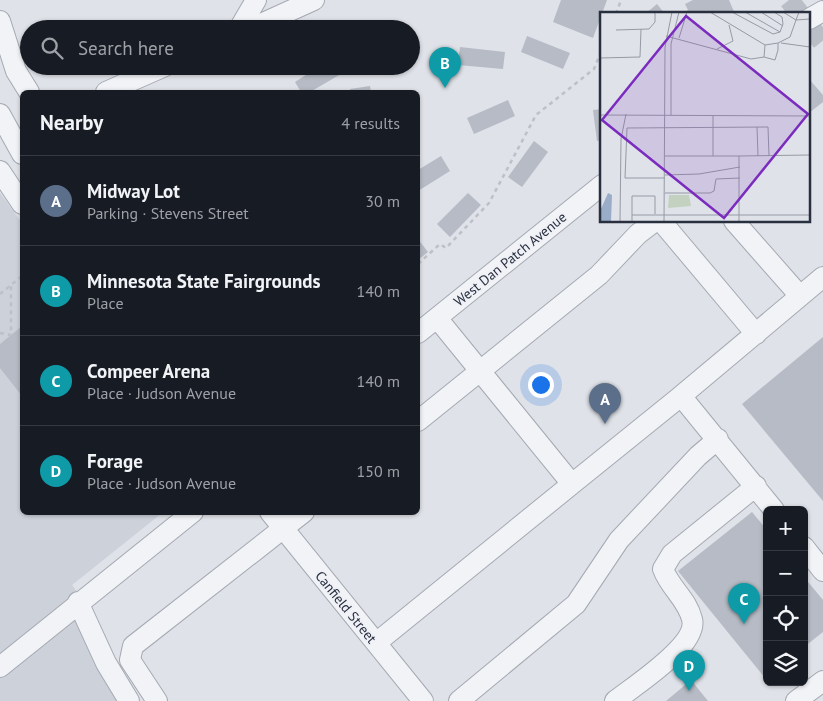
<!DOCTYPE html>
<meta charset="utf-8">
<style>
:root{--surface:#171b24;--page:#20242c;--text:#f1f3f6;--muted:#9ea1a6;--line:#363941;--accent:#cc454f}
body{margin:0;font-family:"PT Sans",sans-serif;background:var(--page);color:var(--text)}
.controls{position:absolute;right:15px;bottom:15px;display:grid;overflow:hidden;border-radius:8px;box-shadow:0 1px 4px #0004}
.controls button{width:45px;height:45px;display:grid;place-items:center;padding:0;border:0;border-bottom:1px solid var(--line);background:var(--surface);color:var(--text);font:25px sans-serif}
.you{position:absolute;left:540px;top:384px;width:18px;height:18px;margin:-12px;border:4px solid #fff;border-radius:50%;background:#1a73e8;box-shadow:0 0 0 8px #1a73e833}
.badge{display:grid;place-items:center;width:32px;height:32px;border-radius:50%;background:var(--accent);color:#fff;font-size:16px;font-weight:700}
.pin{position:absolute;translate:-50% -41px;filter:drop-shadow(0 1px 2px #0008)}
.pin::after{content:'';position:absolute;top:26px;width:18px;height:15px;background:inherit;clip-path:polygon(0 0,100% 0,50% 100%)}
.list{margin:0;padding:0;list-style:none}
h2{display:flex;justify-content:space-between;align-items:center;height:65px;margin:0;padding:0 20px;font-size:21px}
h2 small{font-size:16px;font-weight:400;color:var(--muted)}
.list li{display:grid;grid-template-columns:32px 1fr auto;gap:15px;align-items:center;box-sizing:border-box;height:90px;padding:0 20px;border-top:1px solid var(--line)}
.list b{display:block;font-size:19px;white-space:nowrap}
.list p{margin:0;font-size:16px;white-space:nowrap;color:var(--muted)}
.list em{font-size:16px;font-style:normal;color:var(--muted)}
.icon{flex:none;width:28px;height:28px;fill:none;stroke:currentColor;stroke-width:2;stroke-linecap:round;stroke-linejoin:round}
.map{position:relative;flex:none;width:823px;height:701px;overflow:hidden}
.search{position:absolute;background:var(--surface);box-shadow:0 1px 4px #0004;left:20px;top:20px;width:400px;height:55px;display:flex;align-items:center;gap:12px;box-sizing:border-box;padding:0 18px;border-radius:28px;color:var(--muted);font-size:19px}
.panel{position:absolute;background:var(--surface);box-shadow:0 1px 4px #0004;left:20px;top:90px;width:400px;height:425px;border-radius:8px}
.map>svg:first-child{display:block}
</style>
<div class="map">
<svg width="823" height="701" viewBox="0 0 823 701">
<rect width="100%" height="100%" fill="#dfe2e8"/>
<path fill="#cdd1da" d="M0 193 22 223V512L162 513 72 585 95 615 118 664 140 701H0Z"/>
<path fill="#b6bbc5" d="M561 0H607L593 38 553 22Z
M693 0H729L735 14H681L688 10 685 4Z
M657 4 665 14H645Z
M527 36 570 53 563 69 521 52Z
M460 47 505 52 503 69 458 65Z
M320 66H336L341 74 310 92H301L295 82Z
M809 79 823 95V102L809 113Z
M370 86 371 92H351L350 89Z
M508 100 515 116 474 134 467 118Z
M602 109V140L597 141 593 110Z
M534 141 548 152 522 187 508 177Z
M441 156 450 171 418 191V170Z
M468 193 481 205 450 237 437 224Z
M418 239 428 252 418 260Z
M22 326V396L0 368V344Z
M823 337V501L742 404Z
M752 512 767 530V677L765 678 678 571Z
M804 577 823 600V632L804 647Z
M691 680 708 701H666Z"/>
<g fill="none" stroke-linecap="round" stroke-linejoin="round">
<path stroke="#babec6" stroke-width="20" stroke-dasharray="20 10" stroke-linecap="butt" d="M789 0 800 14
M809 26 823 43"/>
<g stroke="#a4a9b2" stroke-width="22">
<path id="minor" d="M809 19 823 11
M0 21 16 71 29 92
M239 29 256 0
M250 29 314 0
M106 92 165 66
M0 114 22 154
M0 171 22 204
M661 221 756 334
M734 221 800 296
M437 318 572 484 681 396
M418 333 602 185
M418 421 599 275 638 234 655 221
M774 510 681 396 823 277
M270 512 423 701
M804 547 823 571
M78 602 106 663 129 701
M376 643 572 484
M0 667 193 512
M157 701 130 660 133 646 304 512
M459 701 576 604 619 540 698 456 718 439
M615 701C634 686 699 645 692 619 687 599 670 588 663 569L672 554 756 486
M796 701 823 681"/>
</g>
<path stroke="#bdc0c7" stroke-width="2.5" stroke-dasharray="4 4" stroke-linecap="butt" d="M616 14 621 0
M418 264 440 244 446 248 489 203 536 115 594 69 602 49
M0 294 22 276
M0 333 11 335V286"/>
<use href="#minor" stroke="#f2f3f7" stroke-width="20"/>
</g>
<g text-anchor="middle" stroke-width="4" stroke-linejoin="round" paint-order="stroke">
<g font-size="14" fill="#282f3f" stroke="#eff1f6">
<text transform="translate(510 259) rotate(-39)" y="5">West Dan Patch Avenue</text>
<text transform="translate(346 607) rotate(51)" y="5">Canfield Street</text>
</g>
</g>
<g transform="translate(600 12)">
<rect width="210" height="210" fill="#dfe2e8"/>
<path d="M69 183H89L91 194 68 196Z" fill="#c3d2c0"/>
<path d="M8 181 12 183 11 210H0V199Z" fill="#9aadc8"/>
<path fill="none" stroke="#969aa4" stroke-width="1" d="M132 0 173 22 180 20 183 12 182 5 174 0M145 0 180 20M161 0 183 14M199 0 196 8 210 7M16 18 49 17 55 10V0M66 24 151 47 164 45 165 33 110 0M79 26 87 0M178 31 190 25 196 8 183 0M181 31 210 35M117 37 133 29 129 13M164 45 175 48 178 38V31L165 33M0 46 40 45 41 17M0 103 210 104M71 103V32L79 0M113 103V144H139M157 115 158 144M65 144H113M65 163 99 162 140 155M65 166H25L27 116 168 115 169 144M65 181H110L114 179 116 167 140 166M32 203H210M20 210 21 127 26 102M32 210V184H55V202M64 210 65 35 72 0M139 210V144L210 143"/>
<path fill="#7b2cbf" fill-opacity="0.15" stroke="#7b2cbf" stroke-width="2.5" d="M86 4 208 102 124 206 2 108Z"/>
<rect width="210" height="210" fill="none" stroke="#282f3f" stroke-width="2.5"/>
</g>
</svg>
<div class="controls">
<button>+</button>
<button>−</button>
<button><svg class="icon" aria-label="locate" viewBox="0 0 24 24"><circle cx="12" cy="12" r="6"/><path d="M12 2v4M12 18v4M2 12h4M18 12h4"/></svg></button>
<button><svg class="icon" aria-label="layers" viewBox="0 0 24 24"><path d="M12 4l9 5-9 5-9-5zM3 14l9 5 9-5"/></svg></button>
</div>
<div class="you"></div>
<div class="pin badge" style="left:605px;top:424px;background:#5c6f8a">A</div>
<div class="pin badge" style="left:445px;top:88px;background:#0f9aa8">B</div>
<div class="pin badge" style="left:744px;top:624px;background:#0f9aa8">C</div>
<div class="pin badge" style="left:689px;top:691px;background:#0f9aa8">D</div>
<div class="search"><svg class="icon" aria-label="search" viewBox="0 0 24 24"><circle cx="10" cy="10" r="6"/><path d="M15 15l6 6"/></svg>Search here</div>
<section class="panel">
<h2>Nearby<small>4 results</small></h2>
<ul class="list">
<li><span class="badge" style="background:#5c6f8a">A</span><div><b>Midway Lot</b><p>Parking · Stevens Street</p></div><em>30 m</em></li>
<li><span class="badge" style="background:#0f9aa8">B</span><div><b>Minnesota State Fairgrounds</b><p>Place</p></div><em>140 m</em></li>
<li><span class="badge" style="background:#0f9aa8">C</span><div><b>Compeer Arena</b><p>Place · Judson Avenue</p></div><em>140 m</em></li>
<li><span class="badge" style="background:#0f9aa8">D</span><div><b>Forage</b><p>Place · Judson Avenue</p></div><em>150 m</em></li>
</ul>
</section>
</div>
